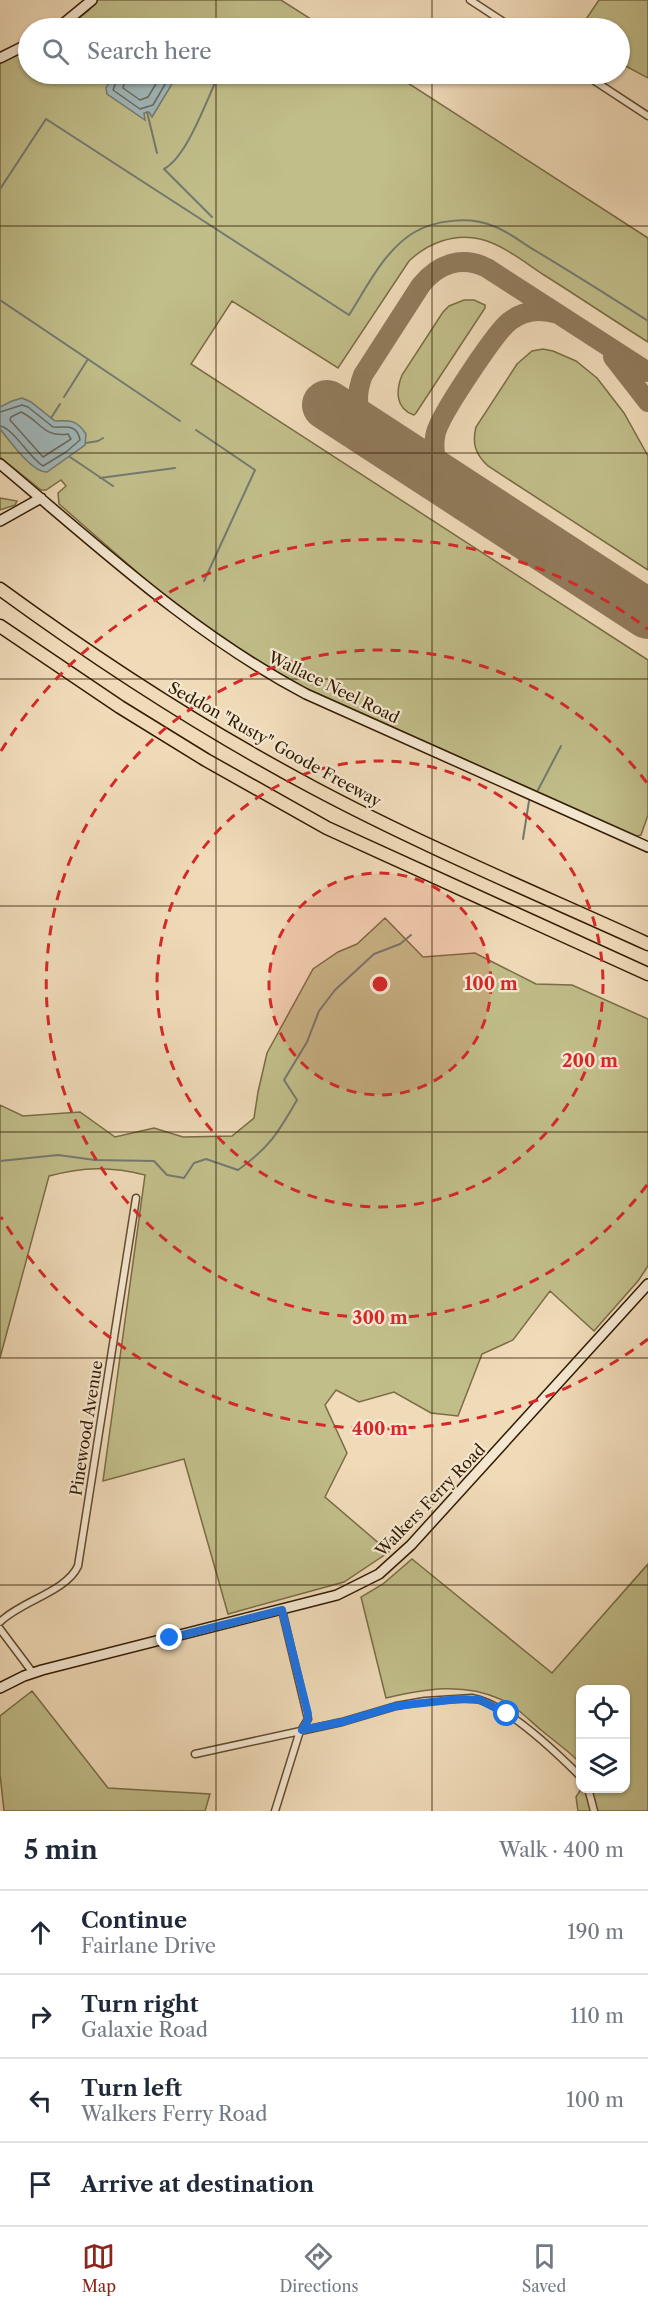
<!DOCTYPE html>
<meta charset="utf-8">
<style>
:root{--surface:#fff;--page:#f2f2f3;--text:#1f2937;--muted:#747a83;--line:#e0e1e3;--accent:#8f2418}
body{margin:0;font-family:"Libre Caslon Text",serif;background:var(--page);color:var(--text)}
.controls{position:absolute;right:18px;bottom:18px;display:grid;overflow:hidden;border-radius:12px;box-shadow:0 2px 4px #0004}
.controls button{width:54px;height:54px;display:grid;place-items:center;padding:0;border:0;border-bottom:2px solid var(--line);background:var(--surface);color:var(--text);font:30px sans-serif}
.stop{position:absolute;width:18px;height:18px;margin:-14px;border:4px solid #1a73e8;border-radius:50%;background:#fff}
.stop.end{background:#1a73e8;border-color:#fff;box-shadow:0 2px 6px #0008}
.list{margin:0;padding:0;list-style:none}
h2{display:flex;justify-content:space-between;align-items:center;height:78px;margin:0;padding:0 24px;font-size:26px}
h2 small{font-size:20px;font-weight:400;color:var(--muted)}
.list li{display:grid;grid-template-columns:39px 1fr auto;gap:18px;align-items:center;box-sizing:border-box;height:84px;padding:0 24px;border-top:2px solid var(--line)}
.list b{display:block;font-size:22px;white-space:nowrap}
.list p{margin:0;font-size:20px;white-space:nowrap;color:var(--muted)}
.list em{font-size:20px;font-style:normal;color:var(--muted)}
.icon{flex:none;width:33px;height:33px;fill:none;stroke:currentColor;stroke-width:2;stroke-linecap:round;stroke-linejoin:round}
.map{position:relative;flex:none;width:648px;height:1811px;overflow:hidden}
.search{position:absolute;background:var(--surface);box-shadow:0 2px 4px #0004;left:18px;right:18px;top:18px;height:66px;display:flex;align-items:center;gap:15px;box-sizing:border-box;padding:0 21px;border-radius:33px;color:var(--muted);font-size:22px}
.sheet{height:414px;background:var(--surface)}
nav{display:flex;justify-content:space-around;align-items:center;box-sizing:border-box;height:84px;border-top:2px solid var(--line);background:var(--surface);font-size:16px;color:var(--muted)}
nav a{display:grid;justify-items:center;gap:3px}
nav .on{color:var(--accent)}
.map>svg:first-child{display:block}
</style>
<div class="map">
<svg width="648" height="1811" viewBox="0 0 648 1811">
<rect width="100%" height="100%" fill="#f0dbb9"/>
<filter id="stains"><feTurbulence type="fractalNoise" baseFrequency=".00333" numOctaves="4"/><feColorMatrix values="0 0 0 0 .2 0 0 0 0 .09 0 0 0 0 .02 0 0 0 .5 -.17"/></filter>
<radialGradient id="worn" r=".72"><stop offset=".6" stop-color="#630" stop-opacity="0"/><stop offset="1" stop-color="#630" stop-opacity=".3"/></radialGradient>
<path fill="#c1be8a" stroke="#7a6c45" stroke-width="1.5" d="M98 0H281L325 28H67L88 11Z
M599 0H648V78L620 63V28H580Z
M28 50V74H394L648 238V342C613 320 579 297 544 275 524 262 504 245 480 239 454 233 428 243 409 261L338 368 232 301 191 364 648 660V815L641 835 637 836 303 687 225 641 169 600 59 504 58 493 66 486 61 480 46 490H41L0 457V63Z
M464 300H474L485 305V308L416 413 414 415C395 409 396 390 402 375L443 312 449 306Z
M543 349 553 351 576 361 597 378 624 413 648 456V570L488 466C475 454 472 443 476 427L517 364 532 351Z
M0 498 17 501 15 505 0 510Z
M385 918 423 957 475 953 536 984 572 985 648 1019V1266L638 1281 594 1331 550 1291 513 1340 482 1354 458 1416 431 1413 394 1392 359 1402 336 1390 325 1405 347 1453 325 1497 389 1552 344 1582 228 1614 184 1459 103 1481 145 1175C110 1166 83 1167 49 1176L0 1358V1105L23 1116 80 1112 115 1137 154 1128 183 1137 232 1136 254 1118 258 1092 267 1053 313 969 338 952 357 944Z
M412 1559 552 1673 648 1564V1811H578L576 1797 581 1789 626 1788V1690H580V1763C569 1751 554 1741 541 1730 528 1719 516 1706 500 1699 463 1682 424 1689 386 1698L361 1597 383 1584Z
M32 1691 108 1788 210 1794 205 1811H4L0 1774V1716Z"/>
<path fill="#a0b8bb" stroke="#747970" stroke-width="1.5" d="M114 74H178L152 117 149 112 144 113 145 120 107 94 106 88Z
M22 398 31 402 55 421C70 420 77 420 86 434L85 445 47 472C32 473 10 441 0 429V407L12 401Z"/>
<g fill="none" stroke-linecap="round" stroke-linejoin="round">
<path stroke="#696a5e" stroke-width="1.5" d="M119 74 113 90 140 109 153 105 171 74
M127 74 123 88 140 100 148 97 162 74
M0 412 22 405 28 407 53 427C65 428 77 423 80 440L66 452 43 466C30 458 13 428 0 426
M21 412C41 421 43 438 68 434L71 439 43 457 10 420 11 417Z"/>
<path stroke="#747970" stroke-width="2" d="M147 112 157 153
M0 189 46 119 349 315C367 287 384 251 413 233 434 220 470 216 493 226 508 231 522 243 536 251 574 274 611 297 648 321
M212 217 164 169C186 157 204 107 215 83L218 74
M0 300 180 421
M64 397 88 359
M51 418 60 404
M196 430 255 470 204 581
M86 443 98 441 103 438
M70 457 113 486
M100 478 175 468
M538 790 561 746
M523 839 529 801
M0 1161 58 1155 95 1160 154 1161 167 1175 184 1178 194 1163 206 1159 238 1170C269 1148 278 1133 297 1100L284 1080 307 1042 319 1011 335 990 374 954 400 944 411 935"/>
<path stroke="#917b5c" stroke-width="20" d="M613 357 648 402
M378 438C358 419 353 401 363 375L421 285C438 264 462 255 487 268L648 372
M464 494C450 483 438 472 435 454 434 445 434 435 438 427 445 409 496 331 510 321 524 310 542 309 558 314"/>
<path stroke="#917b5c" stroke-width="50" d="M327 405 648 614"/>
<g stroke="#624b2e" stroke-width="9">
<path id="street" d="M470 0 513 28
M584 74 648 116
M0 1622C21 1601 66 1592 78 1566L136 1198
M0 1629 33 1673
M195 1754 342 1722 396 1706 425 1701 472 1698C505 1703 557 1753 580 1776
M588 1788 594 1811
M275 1811 299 1734 308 1719 282 1610"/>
</g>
<g stroke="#321b00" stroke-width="12">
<path id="secondary" d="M58 28 92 0
M0 58 28 44
M0 464C98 546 192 634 306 694L648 847
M0 521 41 498
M0 1688 24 1676 42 1670 337 1595 379 1574 411 1545 648 1284"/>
</g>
<g stroke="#321b00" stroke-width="15">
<path id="highway" d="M0 589C100 662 205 730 314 788 423 846 536 893 648 944
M0 626 120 707 206 760 327 828 648 974"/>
</g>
<use href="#street" stroke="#f5e8d2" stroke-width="6"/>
<use href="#secondary" stroke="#f5e8d2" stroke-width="9"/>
<use href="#highway" stroke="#f0dbb9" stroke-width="12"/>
</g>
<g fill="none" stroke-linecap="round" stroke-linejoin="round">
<path stroke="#1a73e8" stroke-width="8" d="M170 1638 282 1610 308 1714 307 1722 302 1730 342 1722 396 1706 459 1699 480 1700 507 1714"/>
</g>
<path fill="none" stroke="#321b00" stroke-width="1.5" stroke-opacity="0.55" d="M216 0V28M432 0V28M216 74V1811M432 74V1811M0 226H648M0 453H648M0 679H648M0 906H648M0 1132H648M0 1358H648M0 1585H648"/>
<circle cx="380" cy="984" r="111" fill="#d62828" fill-opacity=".12"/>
<g fill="none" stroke="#d62828" stroke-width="3" stroke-dasharray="10 8">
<circle cx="380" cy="984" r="111"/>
<circle cx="380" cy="984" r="223"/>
<path d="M647 1185A334 334 0 1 1 647 783"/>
<path d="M648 1339A445 445 0 0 1 1 1217M1 751A445 445 0 0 1 648 629"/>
</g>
<g text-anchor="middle" stroke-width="4.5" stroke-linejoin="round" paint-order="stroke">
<g font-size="16" fill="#321b00" stroke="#f5e8d2">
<text transform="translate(334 687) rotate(26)" y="6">Wallace Neel Road</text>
<text transform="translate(275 744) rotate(29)" y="6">Seddon "Rusty" Goode Freeway</text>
<text transform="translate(86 1428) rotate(-81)" y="6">Pinewood Avenue</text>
<text transform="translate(430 1500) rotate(-46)" y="6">Walkers Ferry Road</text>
</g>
</g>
<circle cx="380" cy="984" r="9" fill="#d62828" stroke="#f5e8d2" stroke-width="3"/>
<g font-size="18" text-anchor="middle" font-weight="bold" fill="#d62828" stroke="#f5e8d2" stroke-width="4.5" stroke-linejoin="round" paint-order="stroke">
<text x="491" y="990">100 m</text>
<text x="590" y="1067">200 m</text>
<text x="380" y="1324">300 m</text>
<text x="380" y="1435">400 m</text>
</g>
<rect width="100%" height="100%" filter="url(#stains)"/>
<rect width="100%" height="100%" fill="url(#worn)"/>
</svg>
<div class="controls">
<button><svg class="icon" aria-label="locate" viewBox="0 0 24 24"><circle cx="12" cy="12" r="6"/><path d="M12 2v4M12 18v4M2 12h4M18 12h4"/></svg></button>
<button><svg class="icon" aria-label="layers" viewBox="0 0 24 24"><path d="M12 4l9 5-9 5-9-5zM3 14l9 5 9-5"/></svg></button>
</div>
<div class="stop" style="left:507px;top:1714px"></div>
<div class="stop end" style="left:170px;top:1638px"></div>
<div class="search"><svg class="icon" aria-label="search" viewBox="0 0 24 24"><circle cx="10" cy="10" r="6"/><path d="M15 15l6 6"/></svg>Search here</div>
</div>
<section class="sheet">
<h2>5 min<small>Walk · 400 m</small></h2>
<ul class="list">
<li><svg class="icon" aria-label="ahead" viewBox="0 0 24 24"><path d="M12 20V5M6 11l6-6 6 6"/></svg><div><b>Continue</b><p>Fairlane Drive</p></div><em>190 m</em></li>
<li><svg class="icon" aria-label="right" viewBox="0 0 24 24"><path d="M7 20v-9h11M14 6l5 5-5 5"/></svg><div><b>Turn right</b><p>Galaxie Road</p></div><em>110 m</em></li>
<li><svg class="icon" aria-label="left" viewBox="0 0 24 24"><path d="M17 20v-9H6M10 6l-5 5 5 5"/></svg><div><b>Turn left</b><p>Walkers Ferry Road</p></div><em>100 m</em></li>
<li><svg class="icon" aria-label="arrive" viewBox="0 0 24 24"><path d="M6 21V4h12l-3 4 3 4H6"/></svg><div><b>Arrive at destination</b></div></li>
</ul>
</section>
<nav>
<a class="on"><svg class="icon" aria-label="map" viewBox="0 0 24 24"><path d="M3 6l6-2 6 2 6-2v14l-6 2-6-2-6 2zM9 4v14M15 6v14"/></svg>Map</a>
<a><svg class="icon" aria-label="directions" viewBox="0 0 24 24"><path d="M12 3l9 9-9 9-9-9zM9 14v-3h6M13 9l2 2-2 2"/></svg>Directions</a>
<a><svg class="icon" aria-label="saved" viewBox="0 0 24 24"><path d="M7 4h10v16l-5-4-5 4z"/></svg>Saved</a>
</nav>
